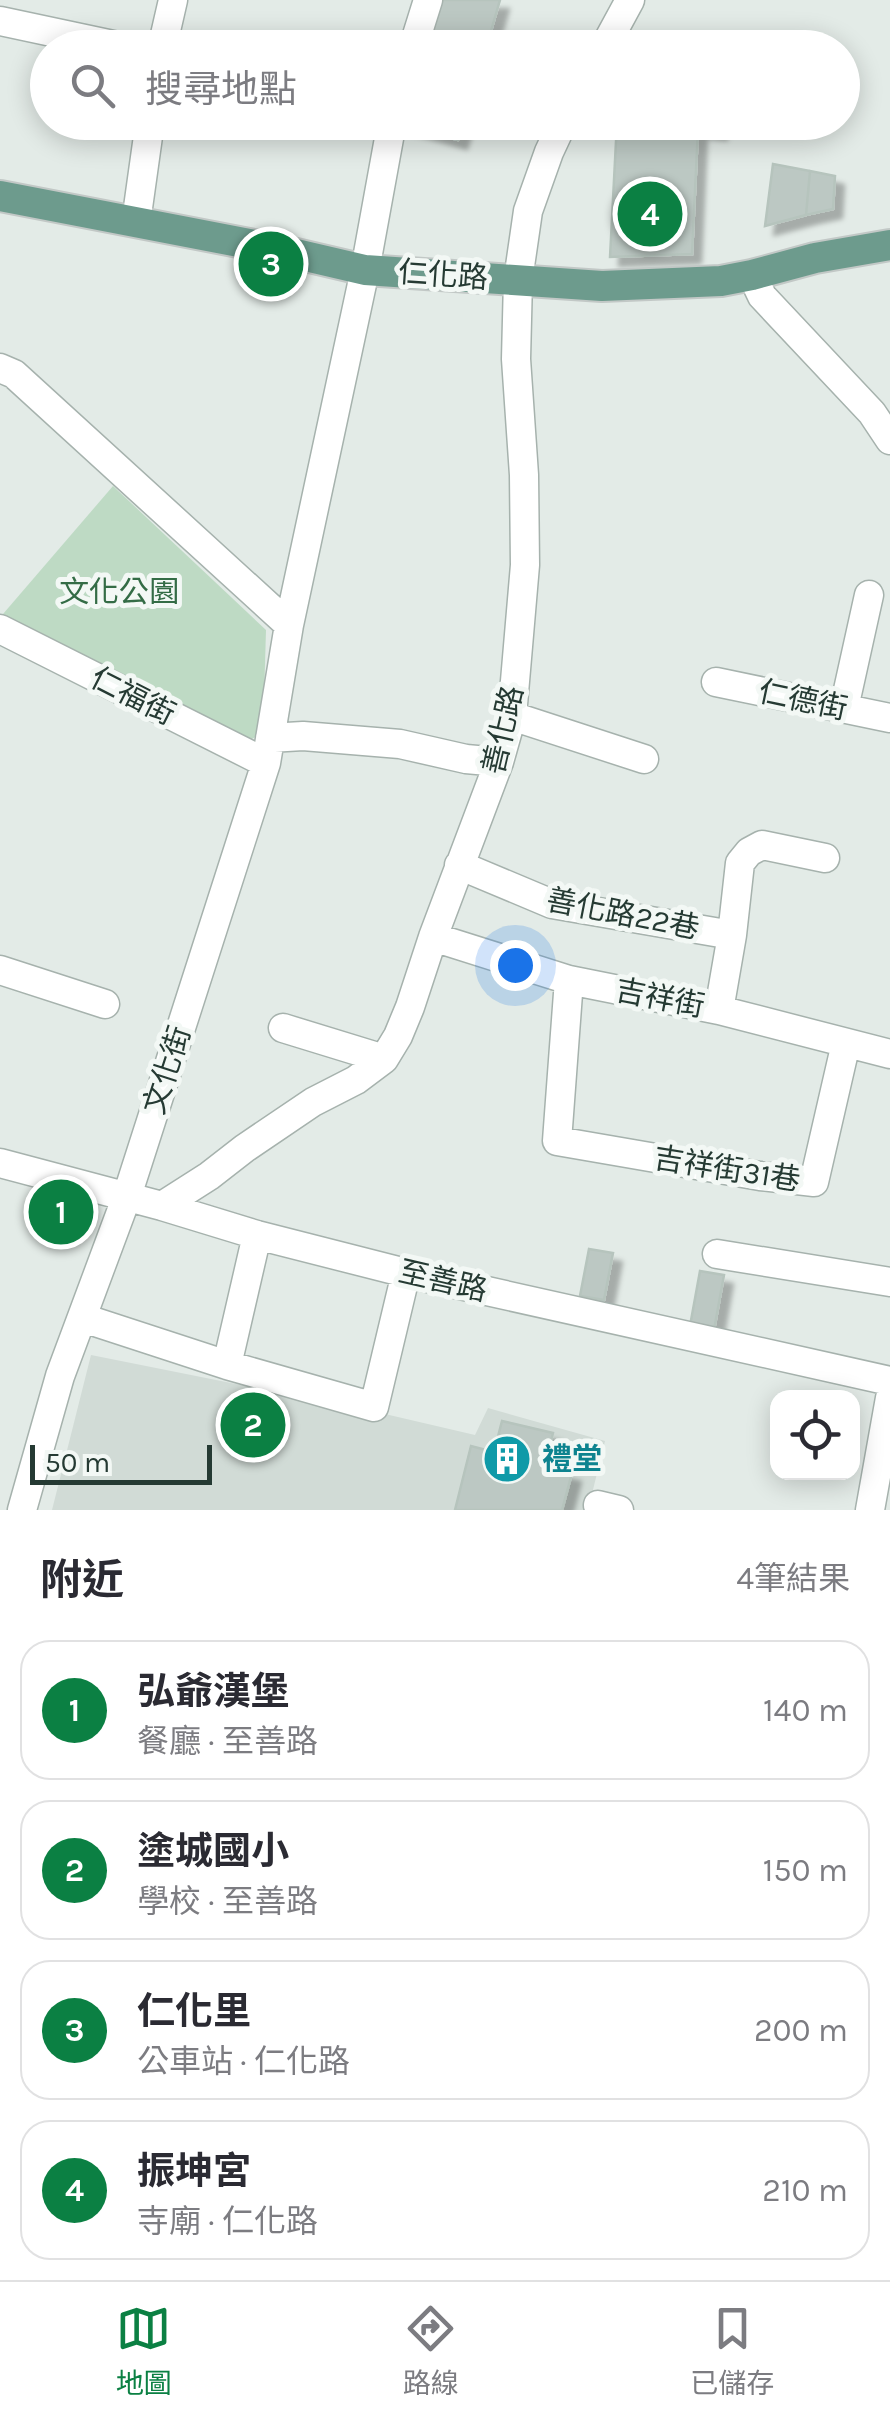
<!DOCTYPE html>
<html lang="zh-TW">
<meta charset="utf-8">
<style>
:root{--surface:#fff;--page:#f7f7f7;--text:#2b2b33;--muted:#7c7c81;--line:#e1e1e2;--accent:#0b8043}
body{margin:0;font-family:Karla,"Noto Sans TC",sans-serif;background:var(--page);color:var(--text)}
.controls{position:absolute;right:30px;bottom:30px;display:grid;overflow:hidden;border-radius:20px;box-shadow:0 5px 25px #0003}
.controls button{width:90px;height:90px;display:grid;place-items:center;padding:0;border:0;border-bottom:2px solid var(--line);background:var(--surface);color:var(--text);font:50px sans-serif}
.scale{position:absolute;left:30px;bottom:25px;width:182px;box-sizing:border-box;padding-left:10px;border:5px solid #253a33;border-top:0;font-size:28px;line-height:35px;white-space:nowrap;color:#253a33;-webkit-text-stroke:8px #f3f8f5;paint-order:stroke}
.you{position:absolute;left:515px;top:965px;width:35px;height:35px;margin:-25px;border:8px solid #fff;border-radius:50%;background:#1a73e8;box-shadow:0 0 0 15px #1a73e833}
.badge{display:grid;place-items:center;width:65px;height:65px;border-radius:50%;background:var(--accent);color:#fff;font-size:32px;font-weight:700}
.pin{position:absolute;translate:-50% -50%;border:5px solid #fff;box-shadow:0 2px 10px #0006}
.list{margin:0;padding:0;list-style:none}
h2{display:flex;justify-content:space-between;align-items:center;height:130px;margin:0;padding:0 40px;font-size:42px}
h2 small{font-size:32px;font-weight:400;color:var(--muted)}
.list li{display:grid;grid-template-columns:65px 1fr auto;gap:30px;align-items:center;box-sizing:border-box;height:140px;margin:0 20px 20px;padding:0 20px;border:2px solid var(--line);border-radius:30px}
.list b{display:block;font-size:38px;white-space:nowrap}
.list p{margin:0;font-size:32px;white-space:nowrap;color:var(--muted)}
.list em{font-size:32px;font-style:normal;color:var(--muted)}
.icon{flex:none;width:55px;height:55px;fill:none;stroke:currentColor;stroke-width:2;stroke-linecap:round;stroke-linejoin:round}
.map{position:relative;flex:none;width:890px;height:1510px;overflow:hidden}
.search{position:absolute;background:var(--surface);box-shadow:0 5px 25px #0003;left:30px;right:30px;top:30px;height:110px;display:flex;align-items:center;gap:25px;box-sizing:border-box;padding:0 35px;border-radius:55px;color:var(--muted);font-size:38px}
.sheet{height:770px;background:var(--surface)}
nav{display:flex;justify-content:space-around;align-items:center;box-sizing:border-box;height:140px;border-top:2px solid var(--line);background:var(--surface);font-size:28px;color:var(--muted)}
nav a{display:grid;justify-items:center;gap:5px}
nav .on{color:var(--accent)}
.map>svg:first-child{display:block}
</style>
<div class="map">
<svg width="890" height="1510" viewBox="0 0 890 1510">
<defs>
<filter id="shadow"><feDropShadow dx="9" dy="9" stdDeviation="2.5" flood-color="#0004"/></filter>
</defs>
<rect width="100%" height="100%" fill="#e3ebe7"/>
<path fill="#d1dbd6" d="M91 1355 385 1414 475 1435 488 1408 605 1441 588 1510H52Z"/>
<path fill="#bedac4" d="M113 486 266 630 263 733 246 742 3 614Z"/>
<path fill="#bcc8c3" stroke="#b6c4bd" stroke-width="2.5" filter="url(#shadow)" d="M441 0H500L486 48H427Z
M405 122H464L458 140 404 125Z
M617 122H718V131L698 129 692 254 610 257Z
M773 164 810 171 806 215 765 226Z
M810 171 835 176 833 209 806 215Z
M589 1249 613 1253 604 1300 580 1296Z
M700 1271 724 1275 714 1330 690 1326Z
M502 1421 553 1433 545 1466 572 1473 562 1510H455L471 1446 494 1452Z"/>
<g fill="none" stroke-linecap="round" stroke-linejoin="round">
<g stroke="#a6b2ad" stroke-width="31">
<path id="minor" d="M0 21 127 48
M162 48 173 0
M413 48 428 0
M604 48 630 0
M136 222 150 122
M752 275 762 296 872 413 890 440
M0 368 14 374 289 625
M0 629 266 763
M716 682 890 718
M844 708 869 595
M512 716 644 759
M270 738 303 736 400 744 466 759 499 762
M459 865 552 904 732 935
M433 937 569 980 719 1010 890 1054
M0 970 105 1004
M569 980 557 1141 760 1176 814 1182 846 1043
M719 1010 732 935 740 863 749 852 762 845 825 858
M283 1028 384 1059
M0 1163 162 1206 257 1235 406 1273 890 1381
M162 1206 209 1176 245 1148 313 1102 356 1080 384 1059 398 1036 410 1007 433 937 499 762 512 716 525 565 524 475 516 359 518 280 528 211 549 152 563 122
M717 1254 890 1282
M83 1318 227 1365 374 1407 406 1273
M227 1365 257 1235
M598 1505 619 1510
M22 1510 60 1376 127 1196 266 763 289 625 365 270 392 122
M870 1510 890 1398"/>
</g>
<g stroke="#c2c8c6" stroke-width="34">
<path id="major" d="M0 196 275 249 365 270 602 286 721 281 752 275 815 258 890 245"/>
</g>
<use href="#minor" stroke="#fff" stroke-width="28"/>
<use href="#major" stroke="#6d9b8d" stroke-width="30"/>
</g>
<defs>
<g id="building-disc" transform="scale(2.5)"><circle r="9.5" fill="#0f9aa8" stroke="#f3f8f5"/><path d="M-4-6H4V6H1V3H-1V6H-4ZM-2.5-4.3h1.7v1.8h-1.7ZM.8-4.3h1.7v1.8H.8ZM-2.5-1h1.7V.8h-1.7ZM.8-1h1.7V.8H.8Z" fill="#fff"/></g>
</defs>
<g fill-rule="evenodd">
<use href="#building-disc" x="507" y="1459"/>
</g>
<g text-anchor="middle" stroke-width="10" stroke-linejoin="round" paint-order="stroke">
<g font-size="30" fill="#253a33" stroke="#f3f8f5">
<text transform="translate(443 275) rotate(4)" y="10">仁化路</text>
<text transform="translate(133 696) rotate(27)" y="10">仁福街</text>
<text transform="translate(803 700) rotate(12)" y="10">仁德街</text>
<text transform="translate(503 730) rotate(-77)" y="10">善化路</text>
<text transform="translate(623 914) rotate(11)" y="10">善化路22巷</text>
<text transform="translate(660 998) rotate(11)" y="10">吉祥街</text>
<text transform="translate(167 1070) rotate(-72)" y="10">文化街</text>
<text transform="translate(727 1169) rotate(9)" y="10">吉祥街31巷</text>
<text transform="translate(443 1281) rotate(13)" y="10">至善路</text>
</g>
<g font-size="30" fill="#346c46" stroke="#f3f8f5">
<text x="119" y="602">文化公園</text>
</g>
<g font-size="30" font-weight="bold" fill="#0d838f" stroke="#f3f8f5" text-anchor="start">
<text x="542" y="1469">禮堂</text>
</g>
</g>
</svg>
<div class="controls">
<button><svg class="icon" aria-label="locate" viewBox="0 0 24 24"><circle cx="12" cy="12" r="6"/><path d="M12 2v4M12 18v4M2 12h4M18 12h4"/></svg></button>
</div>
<div class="scale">50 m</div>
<div class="you"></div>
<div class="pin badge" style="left:61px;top:1212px">1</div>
<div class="pin badge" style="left:253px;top:1425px">2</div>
<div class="pin badge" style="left:271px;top:264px">3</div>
<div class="pin badge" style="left:650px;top:214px">4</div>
<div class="search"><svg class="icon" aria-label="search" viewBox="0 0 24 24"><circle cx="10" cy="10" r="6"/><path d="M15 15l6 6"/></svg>搜尋地點</div>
</div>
<section class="sheet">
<h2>附近<small>4筆結果</small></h2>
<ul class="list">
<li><span class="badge">1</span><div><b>弘爺漢堡</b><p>餐廳 · 至善路</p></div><em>140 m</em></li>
<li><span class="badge">2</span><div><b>塗城國小</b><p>學校 · 至善路</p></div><em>150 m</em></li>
<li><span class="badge">3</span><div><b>仁化里</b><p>公車站 · 仁化路</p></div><em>200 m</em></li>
<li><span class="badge">4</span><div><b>振坤宮</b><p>寺廟 · 仁化路</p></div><em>210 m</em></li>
</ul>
</section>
<nav>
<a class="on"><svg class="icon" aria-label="map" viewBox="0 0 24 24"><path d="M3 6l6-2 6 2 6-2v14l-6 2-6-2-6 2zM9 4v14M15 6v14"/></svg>地圖</a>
<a><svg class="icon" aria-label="directions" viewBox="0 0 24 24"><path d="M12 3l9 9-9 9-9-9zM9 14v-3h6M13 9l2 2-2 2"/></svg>路線</a>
<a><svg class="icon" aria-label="saved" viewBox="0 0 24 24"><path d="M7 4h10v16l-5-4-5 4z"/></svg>已儲存</a>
</nav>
